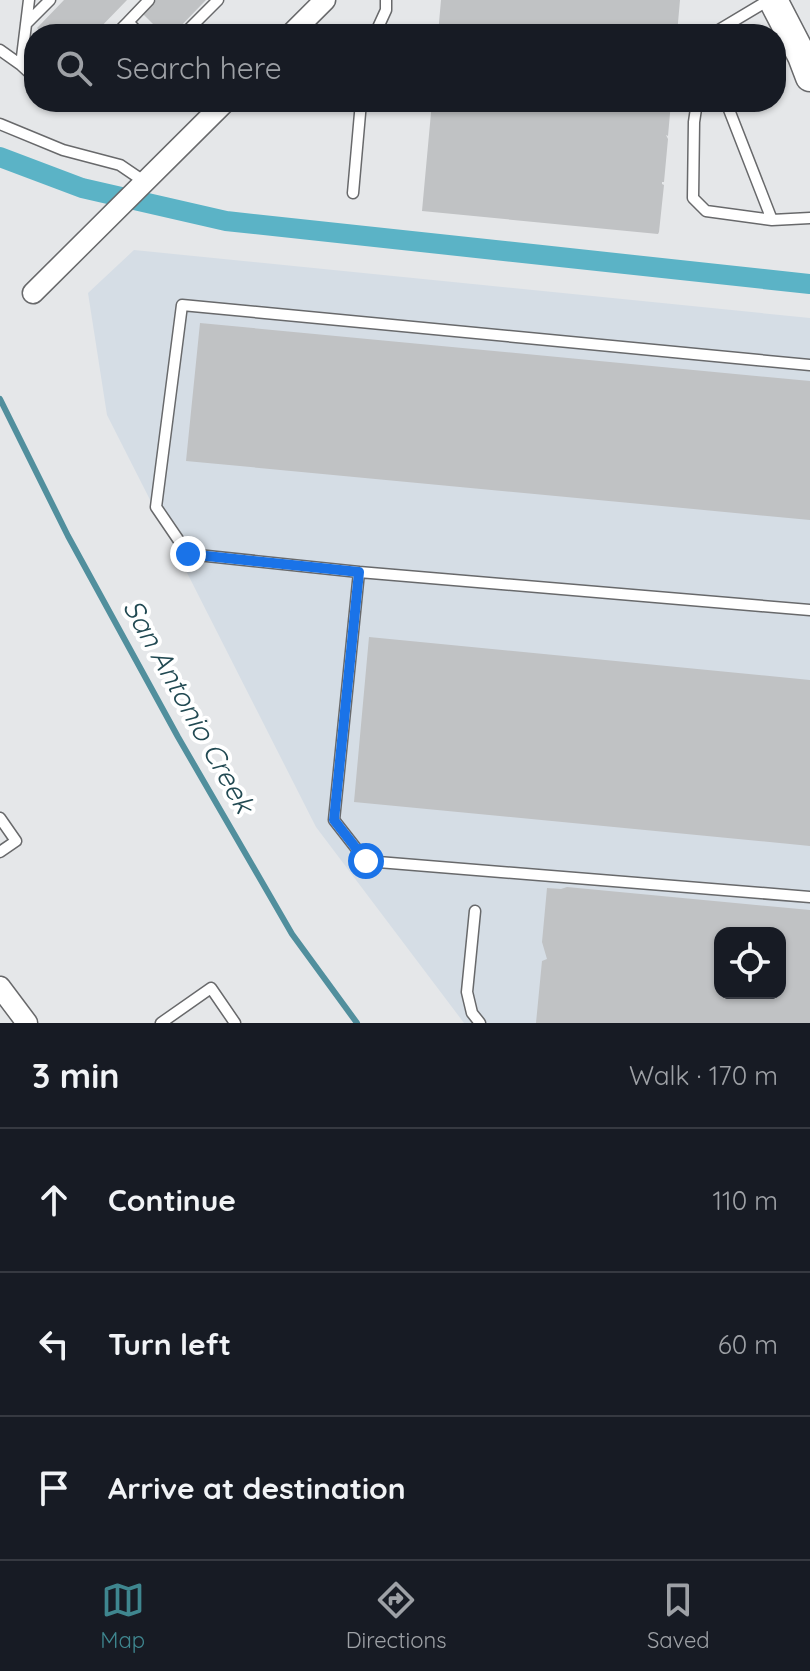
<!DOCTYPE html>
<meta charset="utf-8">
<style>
:root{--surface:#171b24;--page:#242831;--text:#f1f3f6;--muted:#9ea1a6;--line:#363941;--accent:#3f868f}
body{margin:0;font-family:Quicksand,sans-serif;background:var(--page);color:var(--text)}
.controls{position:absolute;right:24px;bottom:24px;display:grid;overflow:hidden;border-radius:16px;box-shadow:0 2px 6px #0004}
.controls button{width:72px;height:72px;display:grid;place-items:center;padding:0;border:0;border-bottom:2px solid var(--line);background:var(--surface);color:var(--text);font:40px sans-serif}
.stop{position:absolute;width:24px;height:24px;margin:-18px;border:6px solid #1a73e8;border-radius:50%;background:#fff}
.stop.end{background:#1a73e8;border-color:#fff;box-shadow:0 2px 8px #0008}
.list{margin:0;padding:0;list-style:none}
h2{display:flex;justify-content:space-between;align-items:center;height:104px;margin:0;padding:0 32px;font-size:34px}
h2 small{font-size:26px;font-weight:400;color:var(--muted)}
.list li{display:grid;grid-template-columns:52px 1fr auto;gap:24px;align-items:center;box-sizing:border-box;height:144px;padding:0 32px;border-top:2px solid var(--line)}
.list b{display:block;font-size:30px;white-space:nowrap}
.list em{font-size:26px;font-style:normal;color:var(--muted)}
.icon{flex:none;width:44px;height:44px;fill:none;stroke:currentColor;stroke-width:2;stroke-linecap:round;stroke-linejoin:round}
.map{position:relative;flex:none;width:810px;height:1023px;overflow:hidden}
.search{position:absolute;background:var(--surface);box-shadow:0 2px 6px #0004;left:24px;right:24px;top:24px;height:88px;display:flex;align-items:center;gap:20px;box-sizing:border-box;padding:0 28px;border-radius:32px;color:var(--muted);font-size:30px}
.sheet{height:536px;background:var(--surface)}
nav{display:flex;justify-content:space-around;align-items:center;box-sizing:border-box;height:112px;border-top:2px solid var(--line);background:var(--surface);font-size:22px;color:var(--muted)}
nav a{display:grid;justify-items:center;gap:4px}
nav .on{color:var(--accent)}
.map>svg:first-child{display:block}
</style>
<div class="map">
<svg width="810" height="1023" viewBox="0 0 810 1023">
<rect width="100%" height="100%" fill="#e5e7e9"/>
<path fill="#d5dde5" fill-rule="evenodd" d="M134 250 810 318V1023H464L316 827 107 415 88 293ZM720 933H780V993H720Z"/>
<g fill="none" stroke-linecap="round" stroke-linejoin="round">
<path stroke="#518f9d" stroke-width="6" d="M0 399 68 536 178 737 292 934 357 1023"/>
<path stroke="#5bb3c6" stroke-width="20" d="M0 157 82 188 226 221 810 284"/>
</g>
<path fill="#c0c2c4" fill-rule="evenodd" d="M64 0H127L94 34H37L38 29 37 28Z
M156 0H206L174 33H162L143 14Z
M441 0H680L677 34H438Z
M432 102H671L668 136 666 135 668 139 664 182H662V184L664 185 659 232 658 234 422 211Z
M200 323 810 381V520L186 461Z
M369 637 810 680V846L354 802Z
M567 887 810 910V1023H536L542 961 547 959 542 942 547 888 561 889ZM720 933H780V993H720Z"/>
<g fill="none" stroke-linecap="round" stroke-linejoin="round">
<g stroke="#68696b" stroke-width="13">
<path id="lane" d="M29 0 21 65 34 77
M128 22 149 0
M26 24 50 0
M116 34 128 22 140 34
M184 34 218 0
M375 34 386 10V0
M712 34 769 0
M0 50 21 65
M697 102 694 122 693 198 706 211 772 220 810 218
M726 102 772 220
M0 124 63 150 120 165 145 182
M353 193 361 102
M359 572 188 554 156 507 182 305 810 365
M810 610 359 572 334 820 366 861 810 897
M0 818 16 841 0 852
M475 911 467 992 472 1013 480 1023
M161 1023 211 988 235 1023"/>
</g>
<g stroke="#68696b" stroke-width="23">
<path id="street" d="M291 34 325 0
M33 293 225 102
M0 987 27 1023"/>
</g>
<g stroke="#68696b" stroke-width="31">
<path id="secondary" d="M773 0 802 56 810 77"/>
</g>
<use href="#lane" stroke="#fff" stroke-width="10"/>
<use href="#street" stroke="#fff" stroke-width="20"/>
<use href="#secondary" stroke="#fff" stroke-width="28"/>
</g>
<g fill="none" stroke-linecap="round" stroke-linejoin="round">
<path stroke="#1a73e8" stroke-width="10" d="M188 554 359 572 334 820 366 861"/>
</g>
<g text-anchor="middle" stroke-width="8" stroke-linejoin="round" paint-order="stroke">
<g font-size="28" font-style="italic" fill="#214952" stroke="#fff">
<text transform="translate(189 706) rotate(61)" y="10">San Antonio Creek</text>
</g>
</g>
</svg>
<div class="controls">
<button><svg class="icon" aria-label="locate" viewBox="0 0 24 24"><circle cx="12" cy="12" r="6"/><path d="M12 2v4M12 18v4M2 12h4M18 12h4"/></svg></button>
</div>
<div class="stop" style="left:366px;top:861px"></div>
<div class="stop end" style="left:188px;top:554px"></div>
<div class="search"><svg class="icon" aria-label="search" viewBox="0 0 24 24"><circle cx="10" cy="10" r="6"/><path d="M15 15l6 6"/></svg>Search here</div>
</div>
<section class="sheet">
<h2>3 min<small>Walk · 170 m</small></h2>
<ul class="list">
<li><svg class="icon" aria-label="ahead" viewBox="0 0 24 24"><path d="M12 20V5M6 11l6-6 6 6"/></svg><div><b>Continue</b></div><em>110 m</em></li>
<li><svg class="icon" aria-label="left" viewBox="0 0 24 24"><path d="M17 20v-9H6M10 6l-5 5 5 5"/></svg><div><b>Turn left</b></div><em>60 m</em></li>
<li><svg class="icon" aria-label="arrive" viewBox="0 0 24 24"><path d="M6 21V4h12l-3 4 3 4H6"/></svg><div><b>Arrive at destination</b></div></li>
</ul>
</section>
<nav>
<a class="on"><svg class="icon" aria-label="map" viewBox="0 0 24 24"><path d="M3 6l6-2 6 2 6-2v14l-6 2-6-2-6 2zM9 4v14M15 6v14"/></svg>Map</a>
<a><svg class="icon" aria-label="directions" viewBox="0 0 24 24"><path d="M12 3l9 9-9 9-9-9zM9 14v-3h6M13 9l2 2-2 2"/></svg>Directions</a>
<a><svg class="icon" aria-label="saved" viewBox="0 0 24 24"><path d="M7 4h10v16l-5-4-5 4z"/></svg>Saved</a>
</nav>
